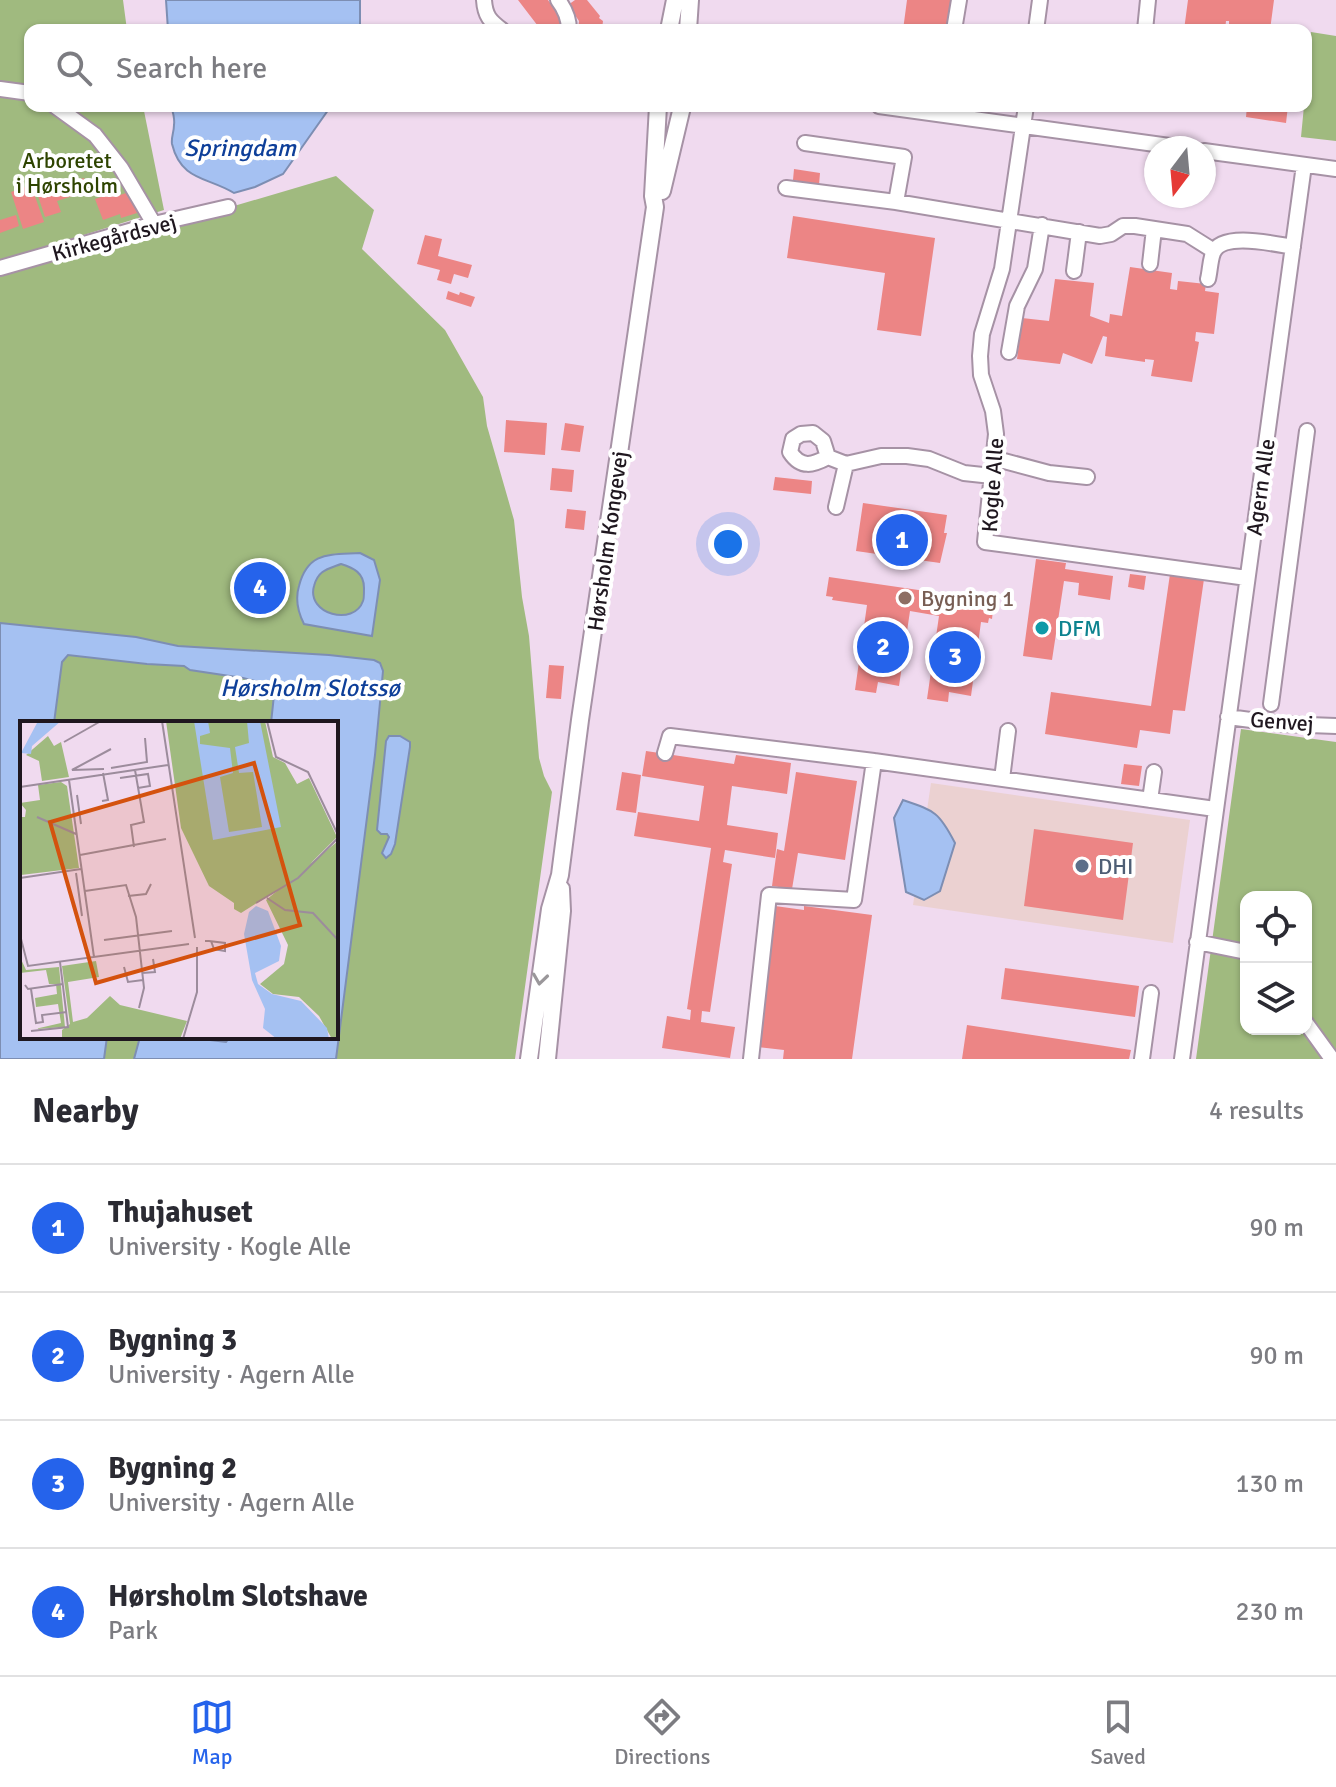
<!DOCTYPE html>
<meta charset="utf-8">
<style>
:root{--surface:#fff;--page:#f7f7f7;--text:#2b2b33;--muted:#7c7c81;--line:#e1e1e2;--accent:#2563eb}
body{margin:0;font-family:Signika,sans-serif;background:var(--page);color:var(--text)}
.controls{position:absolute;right:24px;bottom:24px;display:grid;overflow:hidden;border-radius:16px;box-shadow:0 2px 6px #0004}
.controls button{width:72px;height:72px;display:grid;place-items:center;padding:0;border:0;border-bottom:2px solid var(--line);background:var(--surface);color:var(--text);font:40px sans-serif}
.compass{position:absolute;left:1144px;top:136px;width:72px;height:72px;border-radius:50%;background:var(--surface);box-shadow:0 2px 6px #0004;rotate:196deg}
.you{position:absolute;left:728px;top:544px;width:28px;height:28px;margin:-20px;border:6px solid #fff;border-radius:50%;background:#1a73e8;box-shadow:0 0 0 12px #1a73e833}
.badge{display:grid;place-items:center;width:52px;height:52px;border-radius:50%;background:var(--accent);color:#fff;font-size:26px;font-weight:700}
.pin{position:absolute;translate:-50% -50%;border:4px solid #fff;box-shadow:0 2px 8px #0006}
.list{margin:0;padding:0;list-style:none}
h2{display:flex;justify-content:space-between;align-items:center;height:104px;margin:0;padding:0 32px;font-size:34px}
h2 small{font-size:26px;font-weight:400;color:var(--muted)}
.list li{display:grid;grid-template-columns:52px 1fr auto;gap:24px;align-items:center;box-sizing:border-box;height:128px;padding:0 32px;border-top:2px solid var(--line)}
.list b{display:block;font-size:30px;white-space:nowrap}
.list p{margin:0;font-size:26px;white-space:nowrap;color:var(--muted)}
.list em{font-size:26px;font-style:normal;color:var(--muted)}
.icon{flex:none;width:44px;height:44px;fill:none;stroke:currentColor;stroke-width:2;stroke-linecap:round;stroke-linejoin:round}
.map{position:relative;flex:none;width:1336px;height:1059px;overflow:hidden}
.search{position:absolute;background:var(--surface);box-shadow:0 2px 6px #0004;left:24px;right:24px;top:24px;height:88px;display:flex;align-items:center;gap:20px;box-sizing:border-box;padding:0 28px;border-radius:16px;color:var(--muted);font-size:30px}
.sheet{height:616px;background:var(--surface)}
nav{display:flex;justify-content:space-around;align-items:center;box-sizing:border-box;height:112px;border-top:2px solid var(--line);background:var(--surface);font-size:22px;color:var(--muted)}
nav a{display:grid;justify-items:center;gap:4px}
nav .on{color:var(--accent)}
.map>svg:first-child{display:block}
</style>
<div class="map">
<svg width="1336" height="1059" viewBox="0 0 1336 1059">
<rect width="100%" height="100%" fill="#f0daef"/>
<path fill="#ebd1d1" d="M931 783 1190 820 1173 943 913 905Z"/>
<path fill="#a0ba7f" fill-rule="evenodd" d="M0 0H123L127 30H30V106H143L164 210 0 261Z
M1311 32 1336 36V141L1301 137 1304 106H1306V84Z
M336 176 374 210 362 249 445 330 483 397 487 426 514 520 522 597 529 636 539 758 544 776 552 792 515 1059H0V275ZM22 723H336V1037H22Z
M1241 729 1336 742V1059H1196ZM1246 897H1306V1029H1246Z"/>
<path fill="#a5c1f2" stroke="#7d8eb3" stroke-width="2" fill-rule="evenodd" d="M166 0H360V30H168Z
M171 106H331L283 174 255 187 234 193C208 177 181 181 172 144 171 137 174 132 174 125 175 118 173 112 171 106Z
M360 553 374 560 380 580 372 636 304 624C298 612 295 599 299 586 308 551 330 555 360 553ZM341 564C354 568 364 573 364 588 364 589 364 600 363 601 354 627 306 614 314 586 318 570 328 569 341 564Z
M0 623 136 637 178 646 329 655 374 660 380 663 383 671 375 755 336 1059H134L140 1037H185L226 1042 230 1037H336V723H271L275 686 243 678 190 670 184 666 147 664 68 655 62 662 54 723H22V984L19 1006 22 1012V1037H107L104 1059H0Z
M389 736H400L410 742V747L395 844 391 854 386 858 382 853 389 837 387 834H381L377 830 386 741Z
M903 800C935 811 939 812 955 843L940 891 924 900 906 892 894 818Z"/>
<path fill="#ec8585" d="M518 0H548L564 22 553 30H541Z
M575 0H587L600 16 599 18 603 21 602 29 578 30 579 21 568 5Z
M907 0H953L949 30H903Z
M1188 0H1274L1270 30H1246V27L1229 24V21H1226L1225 30H1184Z
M1247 106H1288L1286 123 1246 117Z
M794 169 820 173 819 185 793 180Z
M84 178 88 191 57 201 61 212 45 217 37 193Z
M31 185 44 222 23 229 11 192Z
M116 192 117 196 129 192 137 213 121 218 120 214 103 220 95 199Z
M16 215 19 226 0 233V220Z
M793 216 935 238 921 336 877 330 885 273 787 258Z
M425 235 442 239 438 256 472 265 468 278 454 274 451 284 437 280 440 270 417 264Z
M1130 267 1172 273 1170 289 1177 290 1178 281 1206 284 1205 291 1219 293 1214 334 1196 332 1195 341 1199 342 1192 382 1151 376 1154 360 1145 359V362L1105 356 1107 337 1103 336 1092 364 1063 353 1060 364 1017 359 1022 318 1049 321 1055 279 1094 283 1090 316 1109 323 1110 314 1122 316Z
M448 291 459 295 460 292 475 297 471 307 446 299Z
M506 420 547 423 545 455 504 452Z
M565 423 584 426 580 452 561 450Z
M552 468 574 470 572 492 550 490Z
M775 477 812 481 811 494 773 490Z
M863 503 947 515 944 533H947L940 563 856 551Z
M567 509 586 511 584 530 565 528Z
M1036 559 1066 563 1065 569 1113 576 1110 600 1078 595 1079 583 1064 581 1052 660 1023 656Z
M1130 574 1146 576 1144 590 1128 587Z
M1170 574 1204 579 1185 711 1173 710 1170 734 1140 730 1137 748 1045 734 1051 692 1151 706Z
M829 577 994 601 992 619 989 618 988 623 981 622 971 696 949 692 948 702 927 699 939 616 910 611 899 686 878 682 876 693 855 690 867 605 832 600 833 597 826 596Z
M549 665 564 666 561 699 546 698Z
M646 751 734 764 736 755 791 763 787 794 732 786 727 825 778 833 775 858 725 850 723 862 732 864 710 1012 702 1011 701 1022 735 1027 730 1058 662 1048 667 1016 690 1020 691 1010 687 1009 711 848 634 836 638 812 699 821 704 786 642 776Z
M1124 764 1142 766 1139 786 1121 784Z
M622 772 641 775 636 813 616 810Z
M796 772 857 781 845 860 798 853 792 889 772 886 777 849 784 851Z
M1034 829 1133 843 1123 920 1024 906Z
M775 906 804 910V906L872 915 852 1059H783L784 1050 758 1047Z
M1005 968 1139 986 1135 1017 1001 999Z
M967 1025 1131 1050 1129 1059H962Z"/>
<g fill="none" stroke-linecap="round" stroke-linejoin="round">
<g stroke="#a692a5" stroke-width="18">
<path id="minor" d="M484 0C485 16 490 21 502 30
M558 0C565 9 569 18 569 30
M954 30 959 0
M1036 30 1040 0
M1145 30 1148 0
M0 89 30 93
M55 106 95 135 121 168 154 224
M879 106 1184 148
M1026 106 1002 269 982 334 980 356 981 375 993 411 996 434 985 542 1247 578
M805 143 904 157 896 202
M1204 151 1336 169
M786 188 896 202 1100 236 1111 234 1123 226H1135L1187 234 1214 251
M1150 264 1154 229
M0 268 154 224 228 207
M1074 271 1079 232
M1208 279C1210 271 1210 261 1213 253 1222 231 1274 244 1293 247
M1009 352 1017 306 1035 269 1042 225
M828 457C813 465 801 469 790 452L793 439 801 434 813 433 823 441 828 457 846 464
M993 458 1049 473 1087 477
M836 507 846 464 881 456H907L929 459 964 473 992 476
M1271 704 1307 431
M1228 717 1282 724 1336 726
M665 753 670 736 874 761 1215 809
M1002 779 1008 731
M1150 800 1154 772
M1197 942 1246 952
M1306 1023 1332 1059
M751 1059 769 895 854 900 874 761
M1142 1059 1151 993
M1182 1059 1304 165"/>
</g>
<g stroke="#a692a5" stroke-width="20">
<path id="major" d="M669 30 675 0
M688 30 690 0
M662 191 682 107
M529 1059 550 909 560 875 580 720 655 207 653 196 658 106
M547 1059 562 911 561 889"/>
</g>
<use href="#minor" stroke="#fff" stroke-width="14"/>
<use href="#major" stroke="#fff" stroke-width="16"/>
</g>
<defs><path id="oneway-chevron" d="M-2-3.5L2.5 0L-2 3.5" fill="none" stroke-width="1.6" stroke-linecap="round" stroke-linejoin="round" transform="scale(2)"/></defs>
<use stroke="#9a979a" href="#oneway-chevron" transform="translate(540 979) rotate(98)"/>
<circle fill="#8d6e63" stroke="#fff" stroke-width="3" cx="905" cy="598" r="8"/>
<circle fill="#0f9aa8" stroke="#fff" stroke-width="3" cx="1042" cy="628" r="8"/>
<circle fill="#5c6f8a" stroke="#fff" stroke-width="3" cx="1082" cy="866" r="8"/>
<g text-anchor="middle" stroke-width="8" stroke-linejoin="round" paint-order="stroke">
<g font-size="22" fill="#2e4400" stroke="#fff">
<text x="67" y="168">Arboretet<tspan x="67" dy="25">i Hørsholm</tspan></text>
</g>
<g font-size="22" fill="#1f171f" stroke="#fff">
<text transform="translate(114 237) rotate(-15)" y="8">Kirkegårdsvej</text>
<text transform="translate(992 485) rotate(-86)" y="8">Kogle Alle</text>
<text transform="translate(1260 487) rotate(-82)" y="8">Agern Alle</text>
<text transform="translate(607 541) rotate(-82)" y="8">Hørsholm Kongevej</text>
<text transform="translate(1282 721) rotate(4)" y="8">Genvej</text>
</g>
<g font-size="22" fill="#785e54" stroke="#fff" text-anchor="start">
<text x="921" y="606">Bygning 1</text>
</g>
<g font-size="22" fill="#0d838f" stroke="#fff" text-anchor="start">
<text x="1058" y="636">DFM</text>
</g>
<g font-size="22" fill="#4e5e75" stroke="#fff" text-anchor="start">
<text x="1098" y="874">DHI</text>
</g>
<g font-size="24" font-style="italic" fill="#0e3f99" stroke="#fff">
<text x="240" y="156">Springdam</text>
<text x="310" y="696">Hørsholm Slotssø</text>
</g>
</g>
<g transform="translate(20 721)">
<rect width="318" height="318" fill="#f0daef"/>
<path d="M146 0H245L253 36 265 42 277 63 289 57 317 116 275 158 221 192 214 188V182L189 165 161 107ZM28 15 34 25 41 21 49 56 22 60 19 40 6 34ZM41 61 47 65 59 147 1 154 0 96H5L6 89 0 82 20 79 18 64ZM318 120V318H312L299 295 279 276 253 273 240 263 264 243 268 224 246 179ZM0 236 6 249 39 246 45 306 15 308 41 302 38 283 16 286 15 277 37 273 36 263H29L26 249 0 252ZM76 240 79 256 48 261 53 301 67 297 90 275 100 284 167 300 160 318H42V309L50 303 42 245Z" fill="#a0ba7f"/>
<path d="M41 0 12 25 11 33 1 32 17 2ZM174 0H188L190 12 180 15V23L210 27 213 52 200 56 209 111 242 106 233 51 219 52 215 26 229 22 227 0H240L261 106 193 119ZM236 185 248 190 261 225 259 240 235 252 238 263 252 273 281 280 307 307 309 318H257L243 307 245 288 232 259 224 213 229 191Z" fill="#a5c1f2"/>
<path fill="none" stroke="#9c8c9c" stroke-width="2" d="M142 0 175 217M247 0 256 36 288 51 318 114M44 21 81 0M91 47 127 41 125 17M84 48 52 49 91 28M100 57 128 53 130 65 118 67M49 59 74 236M0 66 148 44M57 74 61 103M82 80 88 79 83 52M17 96 56 113M114 126 111 104 124 101 115 49M60 134 146 118M56 152 62 195M0 157 61 148M0 161V186M65 170 106 164 116 196 124 267 119 287M108 175 126 173 131 163M247 177 265 189 293 192 318 219M236 182 278 157 318 117M0 214 8 245 169 223M84 219 152 210M185 220H189L205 222V230L194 228 191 220M104 246 108 261 123 259M122 252 135 251 133 238M5 264 8 268 43 263M11 268 16 302 23 301 22 294 47 291M11 310 48 306 40 241M163 318 177 271V226"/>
<path fill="#d4520e" fill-opacity="0.15" stroke="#d4520e" stroke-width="4" d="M234 42 280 204 76 262 30 101Z"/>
<rect width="318" height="318" fill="none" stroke="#1f171f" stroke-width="4"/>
</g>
</svg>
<div class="controls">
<button><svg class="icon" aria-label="locate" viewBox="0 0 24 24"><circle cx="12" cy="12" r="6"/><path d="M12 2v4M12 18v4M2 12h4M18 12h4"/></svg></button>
<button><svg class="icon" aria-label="layers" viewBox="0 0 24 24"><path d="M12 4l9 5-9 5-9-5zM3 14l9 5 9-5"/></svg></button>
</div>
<svg class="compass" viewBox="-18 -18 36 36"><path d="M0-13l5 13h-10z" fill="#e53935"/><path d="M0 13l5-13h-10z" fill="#7c7c81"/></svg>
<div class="you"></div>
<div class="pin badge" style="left:902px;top:540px">1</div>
<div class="pin badge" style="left:883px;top:647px">2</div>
<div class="pin badge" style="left:955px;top:657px">3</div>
<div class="pin badge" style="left:260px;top:588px">4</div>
<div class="search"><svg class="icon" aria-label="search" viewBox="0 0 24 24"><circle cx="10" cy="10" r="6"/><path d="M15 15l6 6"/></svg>Search here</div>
</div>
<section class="sheet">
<h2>Nearby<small>4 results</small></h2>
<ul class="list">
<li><span class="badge">1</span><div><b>Thujahuset</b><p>University · Kogle Alle</p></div><em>90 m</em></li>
<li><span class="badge">2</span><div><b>Bygning 3</b><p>University · Agern Alle</p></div><em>90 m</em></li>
<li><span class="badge">3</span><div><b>Bygning 2</b><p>University · Agern Alle</p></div><em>130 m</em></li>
<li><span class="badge">4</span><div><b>Hørsholm Slotshave</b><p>Park</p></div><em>230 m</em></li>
</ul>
</section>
<nav>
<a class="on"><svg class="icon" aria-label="map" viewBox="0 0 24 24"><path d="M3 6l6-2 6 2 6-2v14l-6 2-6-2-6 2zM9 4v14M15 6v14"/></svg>Map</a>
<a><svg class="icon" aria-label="directions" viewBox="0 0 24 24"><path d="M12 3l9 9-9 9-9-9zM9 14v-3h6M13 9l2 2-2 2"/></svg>Directions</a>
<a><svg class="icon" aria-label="saved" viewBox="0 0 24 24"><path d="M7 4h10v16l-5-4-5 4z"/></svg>Saved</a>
</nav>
